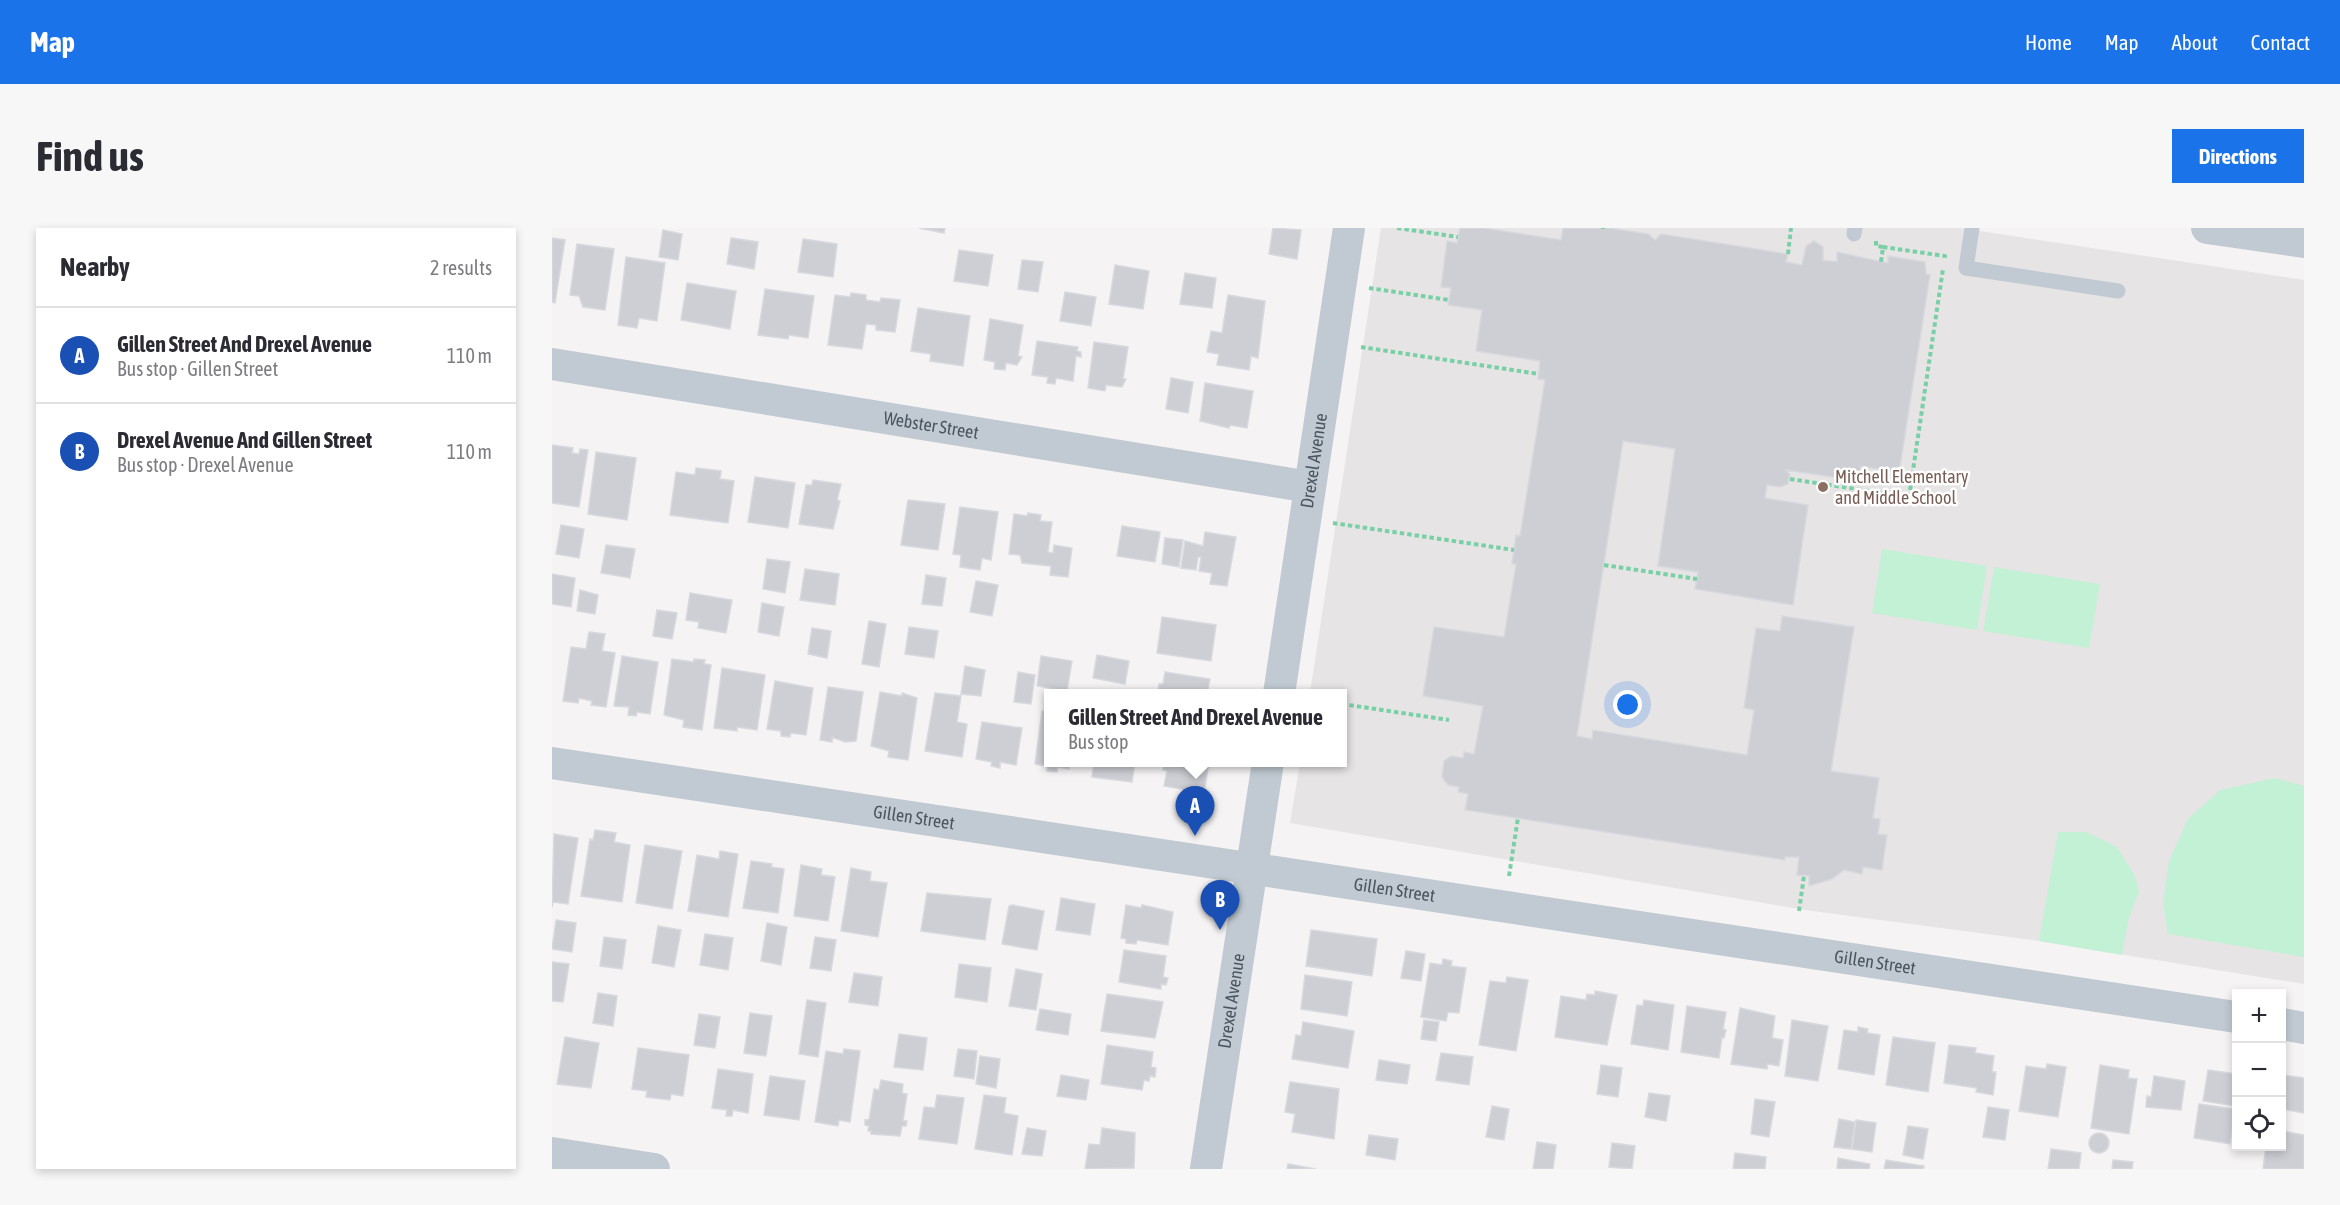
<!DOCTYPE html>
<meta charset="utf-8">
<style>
:root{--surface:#fff;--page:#f7f7f7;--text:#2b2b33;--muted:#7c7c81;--line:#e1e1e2;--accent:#1a73e8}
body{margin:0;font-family:"Asap Condensed",sans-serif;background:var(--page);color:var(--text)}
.controls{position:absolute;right:18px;bottom:18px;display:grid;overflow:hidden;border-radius:0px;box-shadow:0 3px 9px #0003}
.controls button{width:54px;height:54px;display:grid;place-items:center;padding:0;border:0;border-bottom:2px solid var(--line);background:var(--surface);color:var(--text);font:30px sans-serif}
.you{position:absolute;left:1076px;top:477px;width:21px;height:21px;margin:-15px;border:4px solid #fff;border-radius:50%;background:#1a73e8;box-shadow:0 0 0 9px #1a73e833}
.badge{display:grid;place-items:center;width:39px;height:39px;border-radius:50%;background:var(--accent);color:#fff;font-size:20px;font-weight:700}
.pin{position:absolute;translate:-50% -50px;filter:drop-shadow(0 2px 3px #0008)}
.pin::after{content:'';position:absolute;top:32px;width:21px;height:18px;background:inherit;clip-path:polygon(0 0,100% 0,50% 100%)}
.popup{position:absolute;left:492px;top:461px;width:303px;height:78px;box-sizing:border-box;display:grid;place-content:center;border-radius:0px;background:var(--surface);filter:drop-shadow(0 2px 4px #0005);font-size:20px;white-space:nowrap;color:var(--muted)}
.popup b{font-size:22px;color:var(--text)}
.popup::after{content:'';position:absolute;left:50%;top:100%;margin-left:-12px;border:12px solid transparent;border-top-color:var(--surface)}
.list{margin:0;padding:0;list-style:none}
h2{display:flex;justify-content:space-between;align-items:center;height:78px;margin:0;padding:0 24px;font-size:26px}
h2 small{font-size:20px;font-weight:400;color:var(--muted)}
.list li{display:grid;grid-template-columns:39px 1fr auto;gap:18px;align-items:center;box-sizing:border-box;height:96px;padding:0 24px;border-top:2px solid var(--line)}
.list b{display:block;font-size:22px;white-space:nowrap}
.list p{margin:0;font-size:20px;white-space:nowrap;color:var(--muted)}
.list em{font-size:20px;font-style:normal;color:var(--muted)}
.icon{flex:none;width:33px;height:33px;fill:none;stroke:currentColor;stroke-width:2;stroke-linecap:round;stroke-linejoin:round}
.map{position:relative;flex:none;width:1752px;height:941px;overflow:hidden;border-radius:0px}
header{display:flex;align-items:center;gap:36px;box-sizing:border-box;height:84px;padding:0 30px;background:var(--accent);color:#fff}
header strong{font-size:28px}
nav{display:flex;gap:33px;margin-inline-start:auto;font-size:21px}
.intro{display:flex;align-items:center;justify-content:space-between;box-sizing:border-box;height:144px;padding:0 36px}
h1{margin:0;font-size:42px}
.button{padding:15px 27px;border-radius:0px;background:var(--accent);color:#fff;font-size:21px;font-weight:700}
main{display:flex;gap:36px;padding:0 36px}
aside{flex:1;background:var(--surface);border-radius:0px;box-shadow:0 3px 9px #0003}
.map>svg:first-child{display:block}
</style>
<header>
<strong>Map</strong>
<nav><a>Home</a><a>Map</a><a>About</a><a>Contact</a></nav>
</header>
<div class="intro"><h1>Find us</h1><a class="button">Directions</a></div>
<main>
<aside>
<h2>Nearby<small>2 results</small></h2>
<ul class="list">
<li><span class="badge" style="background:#1a4fb4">A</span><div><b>Gillen Street And Drexel Avenue</b><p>Bus stop · Gillen Street</p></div><em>110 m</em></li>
<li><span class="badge" style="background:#1a4fb4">B</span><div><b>Drexel Avenue And Gillen Street</b><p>Bus stop · Drexel Avenue</p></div><em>110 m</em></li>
</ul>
</aside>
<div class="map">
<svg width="1752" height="941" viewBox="0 0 1752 941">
<rect width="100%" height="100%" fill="#f5f3f3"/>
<path fill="#e6e4e5" d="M829 0H1408L1752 52V756L1487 713 1253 682 738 595 748 535 790 534V466L758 465Z"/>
<path fill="#c3f1d5" d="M1330 321 1435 338 1425 402 1320 385Z
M1442 339 1548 356 1537 420 1431 403Z
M1723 550 1752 558V729L1616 706 1611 676 1617 633 1636 591 1668 562Z
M1506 604H1534L1565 619 1583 648 1587 664 1577 689 1570 727 1487 713Z"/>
<path fill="#cdcfd5" stroke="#d7d9de" stroke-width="1.5" d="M367 0H393L392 5Z
M721 0 749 2 745 31 717 26Z
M908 0H932L1009 12 1011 0H1056L1096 6 1103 12 1109 6 1236 26 1234 34 1250 37 1254 18 1262 13 1271 19V32L1285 34V24L1336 35V28L1373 34 1374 46 1378 47 1347 245 1309 238 1306 253 1234 242 1238 247 1236 256 1228 259 1215 257 1213 270 1256 277 1241 377 1143 361 1146 344 1106 338 1123 221 1071 213 1025 508 1040 511 1041 502 1195 527 1202 482 1192 480 1204 400 1228 403 1230 388 1302 399 1279 543 1327 550 1321 590 1328 591 1326 606 1335 607 1330 642 1311 639 1310 646 1292 642 1280 651 1257 658V648L1245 647 1247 629H1233V632L913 582 916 566 906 564 907 559 896 557 890 549 892 533 899 528 911 530 912 524 922 526 931 478 871 468 882 399 952 409 964 336H960L964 307 968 308 993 152 986 151 988 133 924 123 930 82 896 77 899 60 889 59 895 13 905 15Z
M111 2 130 6 126 32 107 29Z
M0 10 13 12 3 75 0 74Z
M179 10 206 14 202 41 175 36Z
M251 11 285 16 281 49 246 44Z
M25 16 62 21 53 82 31 79 27 68 18 67Z
M407 22 441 27 436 58 402 53Z
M74 29 113 35 105 93 87 90 85 100 66 97Z
M470 32 491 34 486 64 466 61Z
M563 37 597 43 591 81 557 76Z
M633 45 664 50 660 80 628 76Z
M135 55 184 63 178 101 129 92Z
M213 61 262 68 256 110 237 107 236 111 206 107Z
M513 64 544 69 539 98 508 93Z
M299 65 314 67V72L328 74 329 70 348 72 343 104 324 102V97L314 96 310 121 276 117 283 67 298 69Z
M676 67 713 73 706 130 699 128 697 142 665 137 667 126 655 124 659 103 670 105Z
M366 80 418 88 411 138 378 133 379 126 359 123Z
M438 91 471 97 466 128 470 129 465 137 454 135 453 142 442 141 443 134 432 132Z
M485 113 526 119 525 123 529 124V129L524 128 521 153 504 150 503 156 495 155 496 149 480 147Z
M542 114 576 119 571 151H574L570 159 554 157 553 163 536 160Z
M619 150 641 154 636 185 614 181Z
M653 155 701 163 695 200 678 197 677 200 648 193Z
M0 217 21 220 20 225 27 226 28 221 36 222 27 279 0 275Z
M44 224 84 230 75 292 36 286Z
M144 240 169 243 168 251 182 253 176 295 118 287 124 244 143 247Z
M203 249 243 255 236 300 196 294Z
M261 252 289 256 285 272 288 273 281 301 247 296 254 257H260Z
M356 272 393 276 386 322 349 317Z
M408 279 446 284 439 332 430 330 428 342 408 339 409 327 401 326Z
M476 285 489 287 488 293 500 294 496 324 501 325 502 317 520 320 516 349 498 347 499 338 470 335 468 327 457 326 462 286 475 288Z
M9 297 32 301 27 330 4 326Z
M570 298 608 304 603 334 565 328Z
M653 304 684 309 675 358 658 356 660 345 647 343 649 329H646L644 342 629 340 633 313 651 318Z
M613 310 631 312 627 339 610 336Z
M54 317 83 321 78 350 49 345Z
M215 331 238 334 233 365 211 361Z
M253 341 287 346 283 377 248 372Z
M0 346 23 350 19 379 0 376Z
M374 347 394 350 390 378 370 376Z
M424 353 446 357 440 388 418 384Z
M28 362 46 367 43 386 25 383Z
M138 365 180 372 174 405 146 400 147 394 134 392Z
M210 375 232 379 227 408 206 404Z
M105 382 125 385 120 411 101 408Z
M610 389 664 397 659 433 605 425Z
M317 393 334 396 327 439 310 436Z
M357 399 386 403 382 430 353 426Z
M260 400 279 403 275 430 256 426Z
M37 404 53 406 50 423 63 425 54 479 39 477 40 473 27 470 26 475 11 473 19 419 34 421Z
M545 427 577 433 573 456 541 450Z
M70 428 106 434 98 486 85 484 84 488 76 487 77 479 62 478Z
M489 428 520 433 515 463 485 458Z
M120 431 141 434 142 431 153 432 152 436 159 437 150 502 131 499 132 492 112 487Z
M413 438 433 442 429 468 409 466Z
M170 440 213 447 205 502 185 499V503L162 500Z
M466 444 483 447 479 476 462 474Z
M613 444 658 451 655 466H610L606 463 607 456H611Z
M223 453 261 460 254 507 239 505 238 509 229 508V503L215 501Z
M276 459 311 464 304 513 293 514 280 509V514L268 512Z
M328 464 350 468V465L365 470 356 532 336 529 337 523 319 518Z
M383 465 409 468 405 494 415 496 410 529 373 523Z
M490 483 496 484V534H518L517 541 506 539 505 544 495 543V538L483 536Z
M430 494 470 500 464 537 448 534V540L439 538 440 534 424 531Z
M542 534H583L580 554 540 549Z
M616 534H657L652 565 612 558 615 543 611 542 612 536 616 537Z
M43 602 64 605 62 614 78 617 70 674 29 668 38 611 41 612Z
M2 606 26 610 16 676 1 674 0 679Z
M93 617 130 623 120 681 84 675Z
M168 623 186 626 176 689 136 683 145 627 167 631Z
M199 633 220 636 219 639 232 641 226 685 191 680Z
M249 637 270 641 269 647 283 649 276 693 242 688Z
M299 640 319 644 318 653 335 655 326 709 289 703Z
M375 665 439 671 433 712 369 703Z
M509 670 543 676 538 707 504 702Z
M460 677 492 683 485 722 450 716 457 678Z
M574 677 589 680 590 677 621 684 616 717 585 712 584 716 574 715V711L569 710Z
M4 692 24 695 20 724 0 721Z
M215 695 235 699 229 737 209 733Z
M106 698 129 702 122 739 100 735Z
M759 702 825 711 820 748 754 738Z
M153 706 181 710 176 742 148 737Z
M52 709 74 712 70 741 48 738Z
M263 709 284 712 279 743 258 740Z
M572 722 614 728 611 749 616 750 614 757 609 756V761L567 754Z
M854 723 873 726 869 753 849 750Z
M891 731 900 733 899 738 914 740 907 785 896 784 894 793 869 789 878 735 890 737Z
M0 734 17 736 11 774 0 773Z
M407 736 439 740 435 774 403 769Z
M464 741 490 746 484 782 457 778Z
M302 745 330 749 326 778 297 774Z
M753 747 800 754 795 788 749 781Z
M955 749 976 752 964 823 927 817 938 753 954 755Z
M1043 763 1065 767 1055 817 1003 809 1009 768 1034 772 1035 766 1043 767Z
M46 765 65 768 61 798 41 795Z
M555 766 611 774 603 810 549 803Z
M255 772 274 775 266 829 247 826Z
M1092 772 1122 777 1116 822 1079 816 1085 777 1091 778Z
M1135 778 1174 784 1171 801 1174 802 1172 810 1170 809 1167 830 1129 824Z
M1188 780 1223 788 1220 810 1231 812 1227 838 1215 836V841L1179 836Z
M488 781 519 786 516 807 484 802Z
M198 785 220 788 214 828 192 825Z
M147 786 168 789 163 820 142 817Z
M872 792 887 794 884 813 869 811Z
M1240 792 1276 798 1266 853 1233 848Z
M751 794 802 803 796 840 740 831 744 807 749 808Z
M1306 799 1316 801 1315 805 1328 807 1322 847 1286 841 1292 802 1306 804Z
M347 806 375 810 371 842 342 839Z
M13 809 47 815 39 860 5 856Z
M1341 809 1383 815 1376 864 1334 857Z
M555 817 601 824 599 839 604 840 603 849 598 848 597 853 592 852 590 862 549 856Z
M1397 817 1424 820 1423 825 1442 828 1440 844H1444L1441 867 1424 864 1425 860 1392 855Z
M86 820 137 827 131 868 119 866 118 872 94 869 95 863 80 861Z
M292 821 308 823 298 894 287 892 286 898 263 894 274 823 291 826Z
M406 821 425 823 422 851 402 848Z
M889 825 921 829 917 857 884 852Z
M428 828 448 831 444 860 424 856Z
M827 832 858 837 855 856 824 852Z
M1495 836 1514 839 1506 889 1467 883 1474 838 1494 841Z
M1049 837 1070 840 1066 869 1045 866Z
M1548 837 1577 842 1576 850 1585 851 1577 906 1539 900Z
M166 841 201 846 196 885 181 882 180 888H174L175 882 160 880Z
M1656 842 1684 846 1682 878 1651 873Z
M509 847 537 852 534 872 505 868Z
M1730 847 1752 850V885L1730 881Z
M218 848 253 853 247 892 212 887Z
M1602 848 1633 853 1629 882 1594 879 1595 868 1599 869Z
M329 852 351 856 350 865 355 866 351 893H355L354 898H350L348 908 319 906V903H316L317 898 313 897V892H317L322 861 327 862Z
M738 854 787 861 782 911 740 904 743 886 733 884Z
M1097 865 1118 868 1114 893 1093 889Z
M385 867 412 870 405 916 367 911 372 879 383 880Z
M432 867 454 870 452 885 466 888 460 927 423 921Z
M1203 871 1223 874 1217 909 1199 906Z
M1647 876 1683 881 1678 916 1642 910Z
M940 878 957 881 952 912 934 909Z
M1436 879 1457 882 1453 912 1431 909Z
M1287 891 1303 894 1299 921 1282 919Z
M1304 892 1324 895 1320 924 1300 921Z
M1356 898 1376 901 1371 931 1351 927Z
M475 900 494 903 490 928 470 926Z
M550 900 583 905 582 940 533 941 537 916 548 917Z
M1730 903 1752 907V941H1711L1714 918H1730Z
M1537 915a10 10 0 1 1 20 0a10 10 0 1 1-20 0Z
M817 907 846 911 843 932 814 927Z
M985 914 1004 917 1001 941H981Z
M1060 915 1083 918 1080 941 1057 939Z
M1499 921 1529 925 1527 941H1496Z
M1183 925 1214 929 1213 941H1181Z
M1286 930 1318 936 1317 941H1285Z
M1334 932 1372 938 1371 941H1332Z
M1561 932 1581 934 1580 941H1560Z
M736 936 764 941H735Z"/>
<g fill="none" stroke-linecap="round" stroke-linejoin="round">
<path stroke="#7ad0a6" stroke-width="4" stroke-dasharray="4.5 3" stroke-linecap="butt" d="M845 0 906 9
M1051 1V0
M1324 13V18L1331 19 1329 34
M1331 19 1393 28V31
M1236 26 1239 0
M817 60 897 72
M809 119 987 146
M1238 251 1357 269 1391 41
M781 295 962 322
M1052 337 1145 351
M790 476 897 492
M957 648 966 590
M1247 683 1252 648"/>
<path stroke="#c1cad2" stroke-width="15" d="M1420 0 1414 40 1566 63
M1302 6 1303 0"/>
<g stroke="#c1cad2" stroke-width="32">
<path d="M1655 0 1752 14"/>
<path id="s1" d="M0 136 758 259"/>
<path id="s2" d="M727 466 797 0"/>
<path id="s3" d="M0 535 1684 789"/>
<path d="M1730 796 1752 800"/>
<path d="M0 925 102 941"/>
<path id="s4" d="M654 941 716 534"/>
</g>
</g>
<circle fill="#8d6e63" stroke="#fff" stroke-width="2" cx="1271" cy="259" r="6"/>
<g text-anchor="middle" stroke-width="5" stroke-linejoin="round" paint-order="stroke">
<g font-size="18" fill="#4a5661" stroke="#fff">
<text dy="6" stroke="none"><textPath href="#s1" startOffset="384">Webster Street</textPath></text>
<text dy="6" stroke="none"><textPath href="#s2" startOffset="236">Drexel Avenue</textPath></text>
<text dy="6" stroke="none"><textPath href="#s3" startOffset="366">Gillen Street</textPath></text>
<text dy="6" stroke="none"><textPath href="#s3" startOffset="852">Gillen Street</textPath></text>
<text dy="6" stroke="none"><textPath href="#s3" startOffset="1338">Gillen Street</textPath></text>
<text dy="6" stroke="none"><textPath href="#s4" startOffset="170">Drexel Avenue</textPath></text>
</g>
<g font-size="18" fill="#785e54" stroke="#fff" text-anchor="start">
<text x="1283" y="255">Mitchell Elementary<tspan x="1283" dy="21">and Middle School</tspan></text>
</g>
</g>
</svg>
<div class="controls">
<button>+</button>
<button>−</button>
<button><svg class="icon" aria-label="locate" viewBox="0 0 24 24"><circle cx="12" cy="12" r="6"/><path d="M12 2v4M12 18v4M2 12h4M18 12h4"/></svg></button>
</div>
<div class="you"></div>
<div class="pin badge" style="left:643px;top:608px;background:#1a4fb4">A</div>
<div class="popup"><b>Gillen Street And Drexel Avenue</b>Bus stop</div>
<div class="pin badge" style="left:668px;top:702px;background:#1a4fb4">B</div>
</div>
</main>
